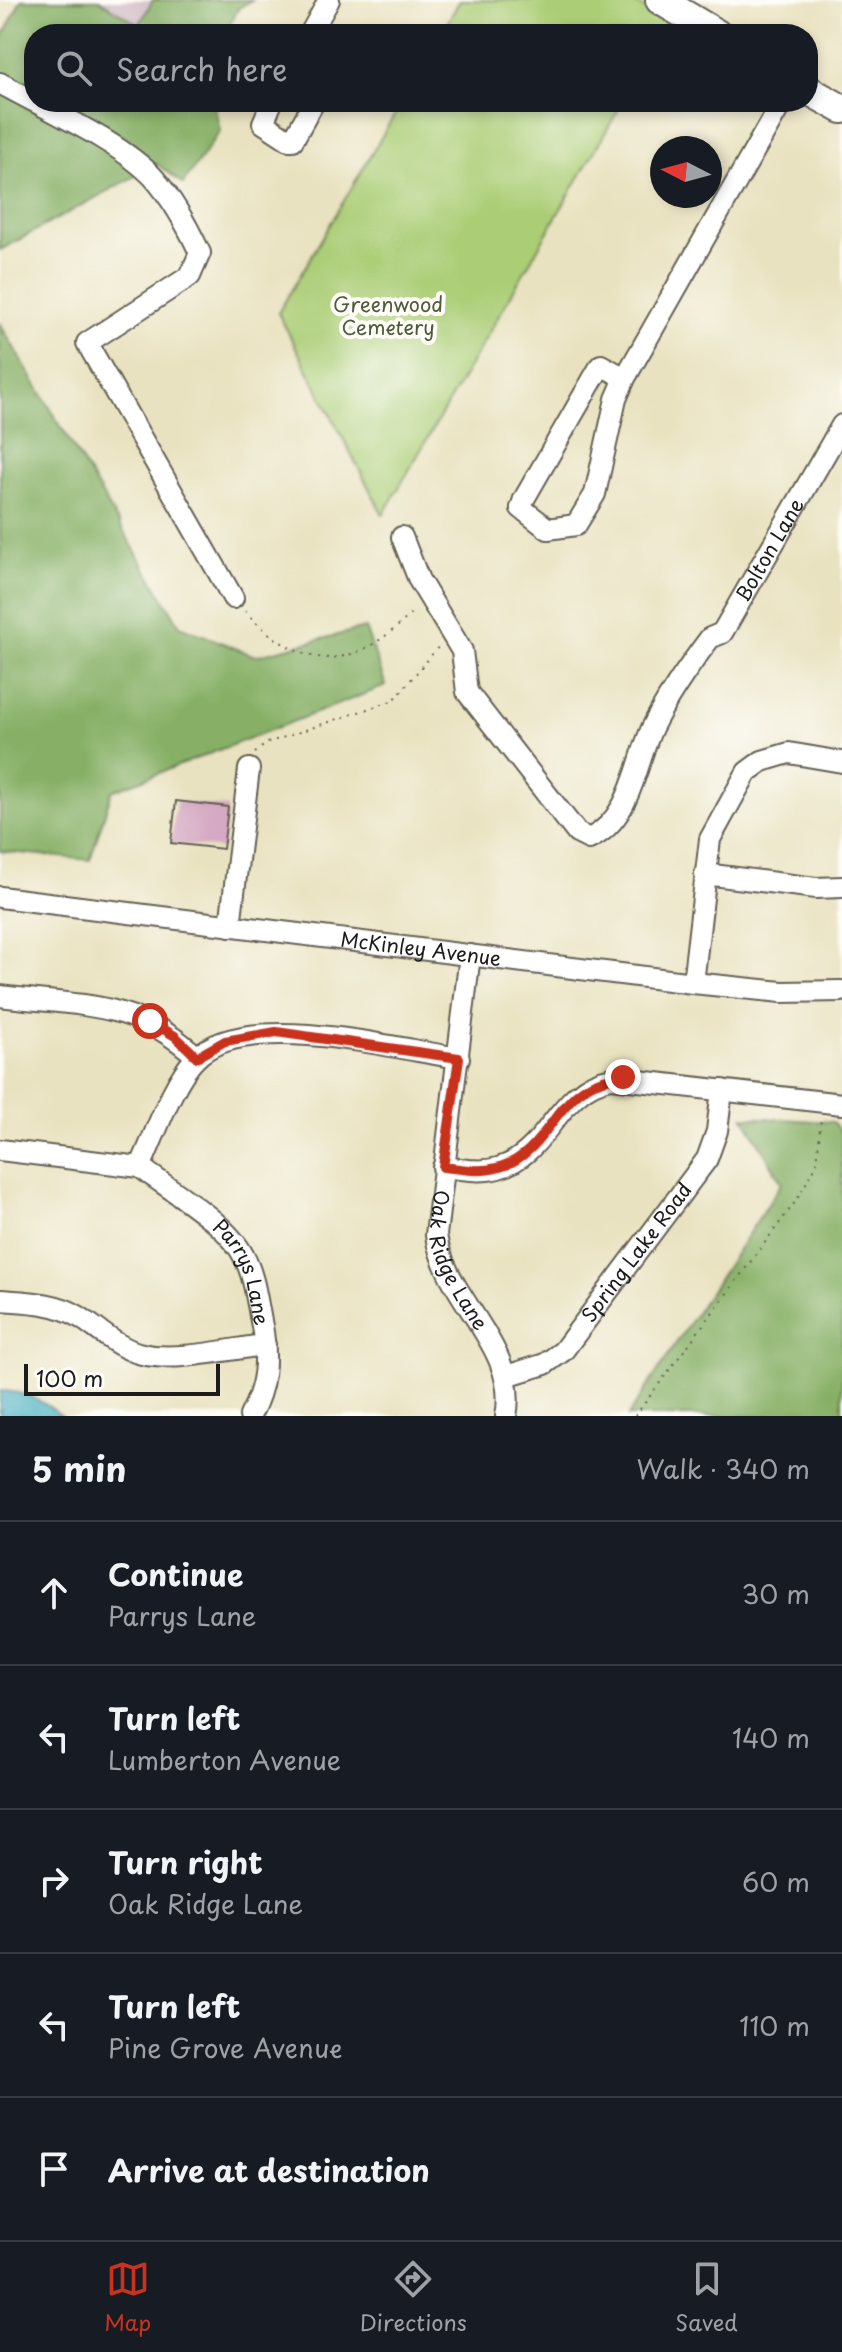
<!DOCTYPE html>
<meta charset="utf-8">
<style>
:root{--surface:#171b24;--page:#242831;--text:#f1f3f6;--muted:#9ea1a6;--line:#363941;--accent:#c8321e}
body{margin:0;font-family:"Playpen Sans",sans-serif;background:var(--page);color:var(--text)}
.compass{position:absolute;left:650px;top:136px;width:72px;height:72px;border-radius:50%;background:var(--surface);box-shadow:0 4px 12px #0003;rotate:276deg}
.scale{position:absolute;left:24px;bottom:20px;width:196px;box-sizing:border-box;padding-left:8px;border:4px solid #1c1c1c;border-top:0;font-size:22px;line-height:28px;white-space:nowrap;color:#1c1c1c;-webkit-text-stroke:6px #fdfcf7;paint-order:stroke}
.stop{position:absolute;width:24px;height:24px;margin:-18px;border:6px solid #c8321e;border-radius:50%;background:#fff}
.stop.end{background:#c8321e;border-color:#fff;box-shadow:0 2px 8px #0008}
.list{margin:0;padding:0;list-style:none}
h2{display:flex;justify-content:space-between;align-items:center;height:104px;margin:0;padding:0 32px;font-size:34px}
h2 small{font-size:26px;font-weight:400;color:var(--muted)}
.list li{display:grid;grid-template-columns:52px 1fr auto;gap:24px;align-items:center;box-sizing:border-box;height:144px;padding:0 32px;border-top:2px solid var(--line)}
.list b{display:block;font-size:30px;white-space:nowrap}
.list p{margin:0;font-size:26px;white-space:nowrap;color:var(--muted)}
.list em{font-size:26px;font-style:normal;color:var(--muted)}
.icon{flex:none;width:44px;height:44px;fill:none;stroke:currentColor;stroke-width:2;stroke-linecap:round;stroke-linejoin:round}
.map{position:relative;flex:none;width:842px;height:1416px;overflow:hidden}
.search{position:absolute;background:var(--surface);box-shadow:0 4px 12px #0003;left:24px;right:24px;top:24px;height:88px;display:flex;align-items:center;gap:20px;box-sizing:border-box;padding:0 28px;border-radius:32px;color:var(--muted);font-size:30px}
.sheet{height:824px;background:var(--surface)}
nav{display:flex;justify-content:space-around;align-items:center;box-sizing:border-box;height:112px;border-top:2px solid var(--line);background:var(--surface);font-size:22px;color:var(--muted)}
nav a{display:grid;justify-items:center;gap:4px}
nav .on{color:var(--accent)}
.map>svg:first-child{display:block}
</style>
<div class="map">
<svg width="842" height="1416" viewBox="0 0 842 1416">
<rect width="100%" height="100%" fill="#fdfcf7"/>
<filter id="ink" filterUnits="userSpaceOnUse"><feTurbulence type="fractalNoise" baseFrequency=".0125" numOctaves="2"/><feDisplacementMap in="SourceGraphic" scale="16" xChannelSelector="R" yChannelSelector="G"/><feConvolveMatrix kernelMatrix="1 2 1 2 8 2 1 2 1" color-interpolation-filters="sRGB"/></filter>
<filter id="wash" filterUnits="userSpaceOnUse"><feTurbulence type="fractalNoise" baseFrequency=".006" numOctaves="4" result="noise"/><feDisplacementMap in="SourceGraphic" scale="32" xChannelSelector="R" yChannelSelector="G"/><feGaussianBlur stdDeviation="1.8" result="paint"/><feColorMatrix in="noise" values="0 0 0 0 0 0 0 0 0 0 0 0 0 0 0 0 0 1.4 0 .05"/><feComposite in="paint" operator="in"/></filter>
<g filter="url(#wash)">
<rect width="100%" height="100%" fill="#e9e2c0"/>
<path fill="#d2bdc6" d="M99 0H153L139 25Z"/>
<path fill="#aacd75" stroke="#637448" stroke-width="2" d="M460 0H630L668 23 662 34H441Z
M402 102H623L383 515 278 313Z"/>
<path fill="#87b066" stroke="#526641" stroke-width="2" d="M21 0H99L139 25 153 0H252L239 8 224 34H34V102H214L220 131 183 184 157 164 0 250V43Z
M0 324 180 626 255 656 365 628 386 686 112 791 90 860 0 851Z
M744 1117 833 1122 842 1135V1416H628L782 1183Z"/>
<path fill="#43afc0" stroke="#30666e" stroke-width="2" d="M0 1391C25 1391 43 1401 62 1416H0Z"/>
<g id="blocks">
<path fill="#d5a9c3" d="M176 801 228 807 223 849 171 843Z"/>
</g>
</g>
<g filter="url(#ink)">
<use href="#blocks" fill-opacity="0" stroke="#646155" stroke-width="2"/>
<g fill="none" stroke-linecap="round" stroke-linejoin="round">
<g stroke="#646155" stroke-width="24">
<g id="minor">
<path d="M310 34 329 0"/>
<path d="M0 83C44 108 121 142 154 178 173 200 188 227 200 253L190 276 87 343 233 598"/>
<path d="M272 102 263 123 289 140H293L314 102"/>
<path d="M625 378 601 365 524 499 521 508 548 529 576 525 595 494 616 399 625 378 782 102"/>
<path id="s1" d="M402 537 419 580 462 651 467 692 577 833 589 839C631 820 635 765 652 728 667 697 689 666 710 638L722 633 842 425"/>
<path d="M705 874 816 888 842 887"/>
<path id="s2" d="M0 897 693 983 782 992 842 991"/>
<path d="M230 926 249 769"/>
<path id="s3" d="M470 955 436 1235C445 1299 520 1348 506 1416"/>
<path d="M693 983 710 839 747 772 762 761 789 753 842 762"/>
<path d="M0 996C79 1006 136 1000 197 1057"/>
<path d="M0 1150 140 1167"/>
<path d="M140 1167C155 1136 172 1082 196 1058 245 1009 395 1049 459 1058"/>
<path id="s4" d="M140 1167C170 1190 226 1222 243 1255 255 1276 257 1303 262 1326 268 1360 266 1386 250 1416"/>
<path d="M443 1167C461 1169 480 1173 498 1168 549 1154 557 1087 612 1078L842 1104"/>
<path d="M0 1300C26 1302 55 1302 78 1316 99 1329 117 1348 142 1354 175 1362 230 1349 265 1345"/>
<path id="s5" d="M506 1376 545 1364 563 1351 707 1159 717 1131 722 1090"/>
</g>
</g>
<g stroke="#646155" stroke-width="32">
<path id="highway" d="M660 0 717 34
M808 90 842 109"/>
</g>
<path stroke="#646155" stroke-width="2" stroke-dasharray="2 6" stroke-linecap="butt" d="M245 611C307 677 355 670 415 610
M255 753 267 743 394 700 439 646
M635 1416 796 1201 817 1164 821 1117"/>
<use href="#minor" stroke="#fff" stroke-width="20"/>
<use href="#highway" stroke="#fff" stroke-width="28"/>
</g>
</g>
<g fill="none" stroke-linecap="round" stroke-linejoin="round" filter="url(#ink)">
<path stroke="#c8321e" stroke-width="10" d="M150 1021 175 1036 197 1057 225 1041 276 1032 459 1058 443 1167C462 1169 481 1173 500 1167 554 1151 555 1079 623 1077"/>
</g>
<g text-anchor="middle" stroke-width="8" stroke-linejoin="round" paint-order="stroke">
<g font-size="20" fill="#4e5a3b" stroke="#fdfcf7">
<text x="388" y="312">Greenwood<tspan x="388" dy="23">Cemetery</tspan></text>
</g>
<g font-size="20" fill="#1c1c1c" stroke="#fdfcf7">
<text dy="7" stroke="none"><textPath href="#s1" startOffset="710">Bolton Lane</textPath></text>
<text dy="7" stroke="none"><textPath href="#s2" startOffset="424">McKinley Avenue</textPath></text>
<text dy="7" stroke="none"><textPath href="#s5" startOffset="186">Spring Lake Road</textPath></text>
<text dy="7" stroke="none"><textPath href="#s3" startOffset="312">Oak Ridge Lane</textPath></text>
<text dy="7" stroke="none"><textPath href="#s4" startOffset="152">Parrys Lane</textPath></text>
</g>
</g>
</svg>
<svg class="compass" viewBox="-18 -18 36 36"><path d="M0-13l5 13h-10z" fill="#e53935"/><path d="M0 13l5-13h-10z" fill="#9ea1a6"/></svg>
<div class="scale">100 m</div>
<div class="stop" style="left:150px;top:1021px"></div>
<div class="stop end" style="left:623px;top:1077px"></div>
<div class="search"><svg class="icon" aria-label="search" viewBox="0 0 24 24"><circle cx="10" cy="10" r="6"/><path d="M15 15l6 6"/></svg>Search here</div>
</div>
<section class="sheet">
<h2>5 min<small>Walk · 340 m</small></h2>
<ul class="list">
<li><svg class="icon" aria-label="ahead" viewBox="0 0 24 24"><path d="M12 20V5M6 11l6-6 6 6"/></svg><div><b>Continue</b><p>Parrys Lane</p></div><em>30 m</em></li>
<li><svg class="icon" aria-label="left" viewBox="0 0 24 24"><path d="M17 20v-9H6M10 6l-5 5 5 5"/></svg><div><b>Turn left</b><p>Lumberton Avenue</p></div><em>140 m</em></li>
<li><svg class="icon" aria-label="right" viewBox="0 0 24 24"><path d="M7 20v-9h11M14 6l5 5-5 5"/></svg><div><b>Turn right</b><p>Oak Ridge Lane</p></div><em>60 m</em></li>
<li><svg class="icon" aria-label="left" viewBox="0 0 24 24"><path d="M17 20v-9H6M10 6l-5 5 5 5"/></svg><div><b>Turn left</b><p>Pine Grove Avenue</p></div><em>110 m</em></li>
<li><svg class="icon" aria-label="arrive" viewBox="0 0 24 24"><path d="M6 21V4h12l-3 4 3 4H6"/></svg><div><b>Arrive at destination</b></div></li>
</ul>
</section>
<nav>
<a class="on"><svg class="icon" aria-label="map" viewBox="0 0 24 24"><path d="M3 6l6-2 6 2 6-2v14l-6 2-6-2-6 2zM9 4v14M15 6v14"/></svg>Map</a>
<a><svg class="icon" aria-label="directions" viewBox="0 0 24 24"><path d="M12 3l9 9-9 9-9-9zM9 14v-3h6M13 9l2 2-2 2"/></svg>Directions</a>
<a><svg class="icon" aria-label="saved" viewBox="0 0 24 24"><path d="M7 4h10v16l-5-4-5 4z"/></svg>Saved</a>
</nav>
